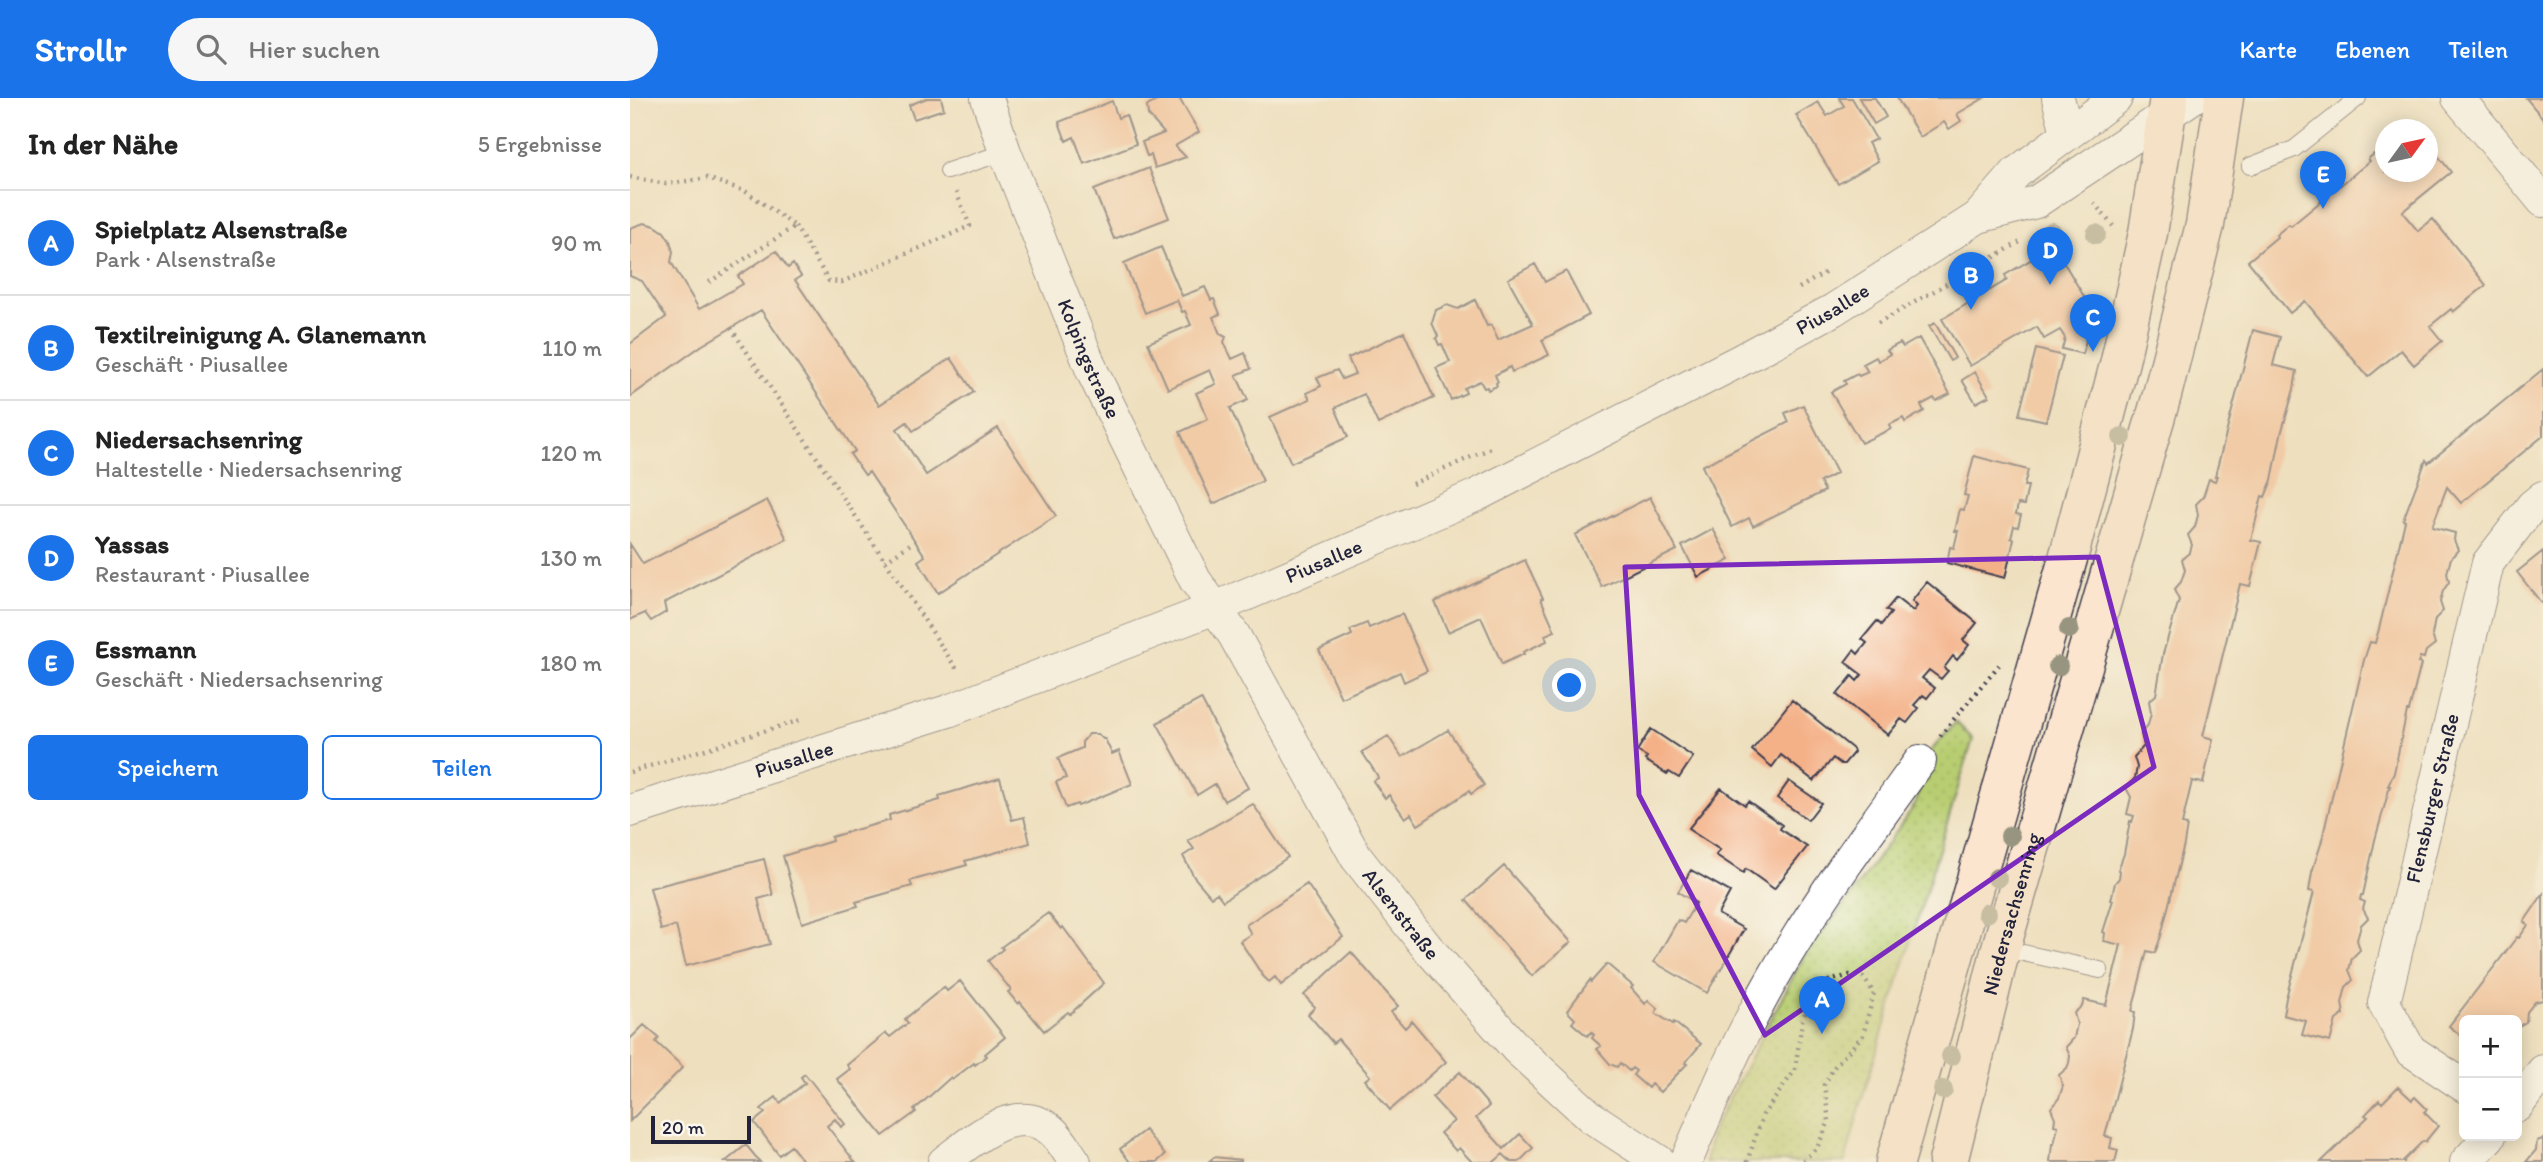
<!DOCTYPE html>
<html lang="de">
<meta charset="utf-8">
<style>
:root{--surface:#fff;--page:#f6f6f6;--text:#222;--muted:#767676;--line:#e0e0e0;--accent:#1a73e8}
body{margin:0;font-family:Itim,sans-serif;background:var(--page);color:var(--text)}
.controls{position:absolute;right:21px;bottom:21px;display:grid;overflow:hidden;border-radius:10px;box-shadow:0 4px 18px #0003}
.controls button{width:63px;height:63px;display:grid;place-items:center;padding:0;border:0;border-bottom:2px solid var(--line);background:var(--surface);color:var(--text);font:35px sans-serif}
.compass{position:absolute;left:1745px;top:21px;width:63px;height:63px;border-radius:50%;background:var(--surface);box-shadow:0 4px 18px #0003;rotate:57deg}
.scale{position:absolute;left:21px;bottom:18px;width:100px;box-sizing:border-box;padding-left:7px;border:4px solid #22223b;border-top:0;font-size:19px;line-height:24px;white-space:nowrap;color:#22223b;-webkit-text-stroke:5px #fbf7ec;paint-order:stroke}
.you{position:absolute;left:940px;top:588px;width:24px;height:24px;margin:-18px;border:5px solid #fff;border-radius:50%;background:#1a73e8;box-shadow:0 0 0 10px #1a73e833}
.badge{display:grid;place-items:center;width:46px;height:46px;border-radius:50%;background:var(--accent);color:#fff;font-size:23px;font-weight:700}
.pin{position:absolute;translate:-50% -58px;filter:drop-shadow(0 2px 4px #0008)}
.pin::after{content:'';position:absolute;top:37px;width:24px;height:21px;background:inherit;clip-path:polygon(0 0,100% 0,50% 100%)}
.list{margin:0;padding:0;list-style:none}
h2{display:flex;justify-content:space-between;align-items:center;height:91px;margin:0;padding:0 28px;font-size:30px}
h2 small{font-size:23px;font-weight:400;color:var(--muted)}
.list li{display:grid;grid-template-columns:46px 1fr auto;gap:21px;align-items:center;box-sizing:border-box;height:105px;padding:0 28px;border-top:2px solid var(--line)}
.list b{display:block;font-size:26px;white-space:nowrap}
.list p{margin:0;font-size:23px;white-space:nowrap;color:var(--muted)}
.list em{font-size:23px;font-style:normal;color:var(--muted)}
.actions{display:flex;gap:14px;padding:21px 28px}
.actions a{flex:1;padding:16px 0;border:2px solid var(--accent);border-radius:10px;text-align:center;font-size:24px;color:var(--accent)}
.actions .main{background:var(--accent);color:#fff}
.icon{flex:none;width:38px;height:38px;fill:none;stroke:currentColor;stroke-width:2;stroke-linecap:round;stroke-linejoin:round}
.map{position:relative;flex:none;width:1913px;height:1064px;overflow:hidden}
header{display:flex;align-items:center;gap:42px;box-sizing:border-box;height:98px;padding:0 35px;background:var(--accent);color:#fff}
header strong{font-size:33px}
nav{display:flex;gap:38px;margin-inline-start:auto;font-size:24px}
.search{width:490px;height:63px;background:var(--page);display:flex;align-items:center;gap:18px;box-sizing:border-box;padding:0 24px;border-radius:38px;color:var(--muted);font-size:26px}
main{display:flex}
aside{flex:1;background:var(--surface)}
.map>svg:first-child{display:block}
</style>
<header>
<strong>Strollr</strong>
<div class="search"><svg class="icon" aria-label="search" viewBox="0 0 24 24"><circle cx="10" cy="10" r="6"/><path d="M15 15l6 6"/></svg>Hier suchen</div>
<nav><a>Karte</a><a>Ebenen</a><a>Teilen</a></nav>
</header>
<main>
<aside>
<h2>In der Nähe<small>5 Ergebnisse</small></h2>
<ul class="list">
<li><span class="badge">A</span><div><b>Spielplatz Alsenstraße</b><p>Park · Alsenstraße</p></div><em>90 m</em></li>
<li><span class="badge">B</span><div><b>Textilreinigung A. Glanemann</b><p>Geschäft · Piusallee</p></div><em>110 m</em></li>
<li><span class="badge">C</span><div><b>Niedersachsenring</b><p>Haltestelle · Niedersachsenring</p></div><em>120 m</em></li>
<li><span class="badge">D</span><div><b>Yassas</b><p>Restaurant · Piusallee</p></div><em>130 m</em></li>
<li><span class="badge">E</span><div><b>Essmann</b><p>Geschäft · Niedersachsenring</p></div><em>180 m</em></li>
</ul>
<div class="actions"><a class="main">Speichern</a><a>Teilen</a></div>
</aside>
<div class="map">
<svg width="1913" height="1064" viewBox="0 0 1913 1064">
<defs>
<pattern id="park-dots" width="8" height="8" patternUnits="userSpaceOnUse" patternTransform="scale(1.75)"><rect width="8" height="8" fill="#b8cd71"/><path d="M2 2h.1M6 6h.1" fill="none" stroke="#9eb063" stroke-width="1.8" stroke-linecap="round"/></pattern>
</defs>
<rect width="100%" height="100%" fill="#fbf7ec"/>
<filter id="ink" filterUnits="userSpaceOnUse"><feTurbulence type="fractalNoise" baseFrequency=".0143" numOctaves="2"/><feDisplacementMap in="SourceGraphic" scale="14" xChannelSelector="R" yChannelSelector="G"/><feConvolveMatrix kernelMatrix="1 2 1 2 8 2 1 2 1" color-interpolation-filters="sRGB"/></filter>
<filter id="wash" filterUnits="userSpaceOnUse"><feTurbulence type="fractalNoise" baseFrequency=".00686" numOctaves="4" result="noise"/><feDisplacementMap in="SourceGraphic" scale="28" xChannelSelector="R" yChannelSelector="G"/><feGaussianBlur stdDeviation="1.57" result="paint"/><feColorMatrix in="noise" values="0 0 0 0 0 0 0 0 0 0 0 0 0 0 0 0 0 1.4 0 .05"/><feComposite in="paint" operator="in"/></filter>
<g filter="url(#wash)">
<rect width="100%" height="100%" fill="#eee0bf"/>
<path fill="url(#park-dots)" stroke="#6d7856" stroke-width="2" d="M1326 624 1343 641 1233 998 1215 1064H1075L1082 1033 1174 858 1217 803 1286 705 1299 655Z"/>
<g id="blocks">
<path fill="#f4b188" d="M297 0H311L314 11 284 21 279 7Z
M532 0H549L569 34 545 48 556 59 525 70 521 57 517 58 512 44 534 35 518 17 517 8Z
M1209 0H1222L1246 41 1238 45 1248 63 1208 86 1166 17 1188 4 1197 18 1214 8Z
M1229 0H1245L1256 19 1244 26Z
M1267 0H1354L1327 16 1331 23 1319 31 1314 24 1290 39Z
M1896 0H1913V21L1911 18Z
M482 3 488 20 496 17 506 46 454 66 444 39 436 43 429 24Z
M1798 45 1821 74 1772 114 1788 133 1803 121 1856 187 1823 214 1821 211 1800 228 1812 243 1784 267 1771 252 1738 279 1675 203 1660 215 1618 163 1647 139 1646 137 1659 126 1661 128 1740 63 1738 61 1751 50 1754 52 1755 51V74H1798Z
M519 70 539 120 484 141 464 92Z
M14 125 25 128 34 134 40 143 43 154 41 164 69 211 113 186 108 178 146 153 158 170 163 166 171 178 165 182 249 307 321 260 344 294 283 333 277 324 267 331 296 377 368 330 426 418 308 495 288 463 295 458 239 374 235 377 220 356 225 353 131 212 71 248 0 299V246L36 219 12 183 0 178V130Z
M1424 148 1462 212 1453 256 1432 251 1435 240 1430 232 1414 241 1407 229 1340 268 1312 221 1377 182 1375 177Z
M531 149 552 198 575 189 581 202 584 201 590 216 583 219 590 236 596 239 594 244 602 261 615 255 621 271 606 277 618 302 600 310 633 383 583 406 550 334 578 321 566 295 586 286 580 272 538 291 518 245 561 227 555 213 552 214 547 202 515 215 494 165Z
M905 166 915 184 936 173 959 217 912 242 919 257 882 274 880 269 865 277 868 284 866 285 867 288 858 292 857 289 854 290 850 283 834 290 836 295 821 302 806 270 820 264 812 246 809 247 806 240 808 238 802 225 806 212 817 207 828 211 845 202 857 228 861 227 868 242 885 234 903 226 878 181Z
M1305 225 1325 260 1320 263 1299 228Z
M1623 232 1650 239 1643 267 1667 273 1664 291 1651 336 1642 382 1635 399 1632 398 1621 442 1631 444 1620 488 1610 486 1573 638 1583 641 1573 685 1562 683 1552 726 1557 727 1554 746 1531 838 1525 855 1517 853 1502 913 1505 914 1503 931 1475 1038 1482 1040 1480 1050 1488 1052 1485 1064H1420L1422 1046H1424L1428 1028 1424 1027 1425 1020 1421 1010 1429 1000 1433 988 1429 977 1437 970 1439 965 1440 958 1436 949 1444 940 1447 926 1444 915 1452 908 1454 902 1476 907 1491 847 1474 843 1475 835 1473 834 1483 802H1481L1485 785 1489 780 1490 773 1488 772 1494 756 1500 723 1502 724 1504 718 1497 716 1501 699 1496 690 1505 680 1507 669 1504 659 1514 648 1511 635 1518 627 1521 615 1519 603 1526 597 1533 556 1549 502 1544 492 1551 484 1555 472 1552 461 1560 454 1562 447 1558 437 1565 429 1568 417 1566 406 1573 399 1579 381 1585 383 1587 378H1585Z
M774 234 804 300 748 326 734 296 721 302 705 310 718 339 661 365 640 319 680 301 677 295 691 288 687 280 707 272 712 281 725 276 718 260Z
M1289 240 1320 296 1306 303 1304 300 1291 307 1294 313 1275 324 1273 320 1259 327 1261 331 1231 345 1201 294 1216 286 1214 283 1227 276 1229 278 1238 274 1233 266 1246 259 1248 263 1260 256 1257 252 1270 245 1273 249Z
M1406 251 1433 258 1416 323 1389 317Z
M1913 271V338L1831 405 1817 389 1802 429 1825 435 1824 442 1828 452 1821 460 1817 475 1819 484 1813 493 1810 504 1813 513 1805 521 1802 537 1805 546 1796 553 1794 560 1790 559 1788 565 1791 566 1779 613H1777L1764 675 1758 688H1760L1745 742 1733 797H1731L1730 802 1735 804 1733 811 1738 820 1731 827 1727 842 1730 852 1722 860 1719 872 1723 882 1716 889 1712 905 1714 916 1706 922 1700 944 1672 937 1676 923 1653 917 1656 900 1684 794 1679 793 1682 774 1691 746 1734 562 1740 544 1745 545 1749 531 1775 423 1773 422 1796 362 1798 365Z
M1345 274 1359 298 1346 305 1332 282Z
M1173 307 1207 375 1190 384 1195 393 1123 428 1119 420 1102 429 1072 368 1159 324 1155 315Z
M1344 358 1398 372 1394 388H1398L1394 407 1388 406 1386 416 1391 417 1388 429 1384 428 1381 440 1384 441 1375 480 1317 465 1320 449 1324 450 1328 433H1325L1330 411 1334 412 1338 398 1334 397Z
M1020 399 1047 452 972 489 945 437Z
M137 402 157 441 34 505 36 514 21 523 15 515 0 522V446L13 466Z
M1083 431 1100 462 1068 479 1052 448Z
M1913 453V507L1887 474Z
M895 462 913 500 911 501 925 533 915 537 917 543 893 554 894 556 872 566 851 519 818 534 805 504Z
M1297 484 1347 525 1333 542 1339 547 1327 562 1323 558 1314 570 1318 573 1311 581 1299 572 1292 580 1305 590 1297 600 1293 597 1284 607 1289 610 1277 625 1271 621 1258 637 1207 597 1222 578 1227 583 1232 577 1215 564 1224 552 1228 556 1237 545 1232 541 1247 523 1251 527 1261 515 1256 512 1266 500 1283 513 1287 508 1282 503Z
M772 516 797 573 774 584 770 574 711 600 689 552 722 537 720 532 737 525 739 530Z
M571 601 618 690 594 703 585 686 567 697 527 625Z
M1162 602 1223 651 1224 654 1214 666H1211L1203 660 1184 683 1151 657 1142 669 1122 652Z
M1021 631 1063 659 1049 680 1039 674 1037 676 1015 662 1017 659 1007 653Z
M818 632 854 687 841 696 839 693 788 727 781 716 775 720 759 697 755 700 743 683 748 680 747 677 732 654 758 638 772 659Z
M459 636H468L473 641H475L482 656 489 653 502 686 448 708 447 706 436 710 426 684 436 680 428 660 452 650V644Z
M370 680 382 722 394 719 400 745 335 763 337 767 280 783 282 788 226 804 228 808 172 825 153 758 202 743 201 739 260 722 259 717 310 702 309 698Z
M1159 683 1191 705 1178 722 1147 700Z
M1091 690 1115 707 1118 703 1152 727 1150 731 1177 749 1144 791 1116 771 1113 775 1086 757 1090 752 1058 731Z
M623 706 658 759 593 803 587 795 581 799 564 779 553 758 564 751 558 743Z
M134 761 143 797 128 801 140 846 56 868 46 828 31 832 20 790Z
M874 768 941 844 902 878 836 802Z
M1061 772 1100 794 1088 816 1114 831 1077 895 1024 864 1048 822 1054 825 1066 805 1048 794Z
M677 786 713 839 651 887 645 879 639 884 633 878 610 843 621 836 616 827Z
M1913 796V902L1905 904 1897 914 1896 924 1887 929V922H1834V940L1819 928 1887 839 1889 840 1898 827 1894 824Z
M418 815 431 831 433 829 474 885 440 916 438 914 414 933 390 904 388 906 378 894 381 892 358 863 373 851 371 849Z
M721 854 768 908 761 914 775 930 782 923 816 964 760 1012 735 982 740 978 708 941 703 945 678 916 685 909 674 897Z
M977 866 1003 888 1001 890 1015 906 1018 902 1028 911 1025 915 1043 926 1044 924 1071 946 1055 965 1057 966 1030 994 1021 986 1018 990 1003 977 1006 973 1002 970 999 973 990 965 987 969 980 966 967 951 971 948 962 940 964 937 961 934 957 938 942 925 945 921 937 913 960 882 961 884Z
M330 883 375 939 355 956 357 958 345 967 344 965 323 981 321 979 284 1012 286 1014 253 1038 207 981 220 971 217 967 256 935 260 939 278 925 275 921 314 889 317 893Z
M14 927 29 940 26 944 53 969 0 1023V941Z
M830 974 859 1008 846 1020 874 1051 890 1036 903 1050 889 1064H881L873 1056 864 1064H842L829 1050 826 1053 810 1035 824 1023 802 999Z
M175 976 215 1026 211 1029 205 1021 197 1028 225 1064H174L161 1048 149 1057 124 1024 135 1015 131 1011 146 999 150 1005 175 985 171 979Z
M1768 989 1782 1002 1785 999 1797 1011 1794 1014 1808 1028 1795 1044 1793 1043 1773 1063 1775 1064H1691L1738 1019 1735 1017 1749 1002 1752 1005Z
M515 1032 535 1057 527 1064H500L490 1051Z
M1913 1041V1064H1896L1906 1052 1907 1043Z
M116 1047 130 1064H95Z
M584 1059 611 1062V1064H578Z"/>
</g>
</g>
<g filter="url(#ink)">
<use href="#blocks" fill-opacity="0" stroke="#413e4f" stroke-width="2"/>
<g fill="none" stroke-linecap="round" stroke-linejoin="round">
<g stroke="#413e4f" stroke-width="18">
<path id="lane" d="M1620 68 1664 51 1728 0
M318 73 375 54
M1371 850 1470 872"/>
</g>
<g stroke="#413e4f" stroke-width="34">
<g id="street">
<path id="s1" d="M357 0 375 54 463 275 565 482 604 537 726 759 796 848 887 951 961 1019 1030 1064"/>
<path d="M1428 0 1437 35"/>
<path d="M1828 0 1913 103"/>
<path d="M1348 119 1386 75 1486 0"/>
<path id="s2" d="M0 713 318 613 585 510 847 397 1109 263 1203 212 1348 119 1406 104 1562 0"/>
<path id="s3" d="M1834 988 1780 952 1754 905 1858 465 1902 408 1913 399"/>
<path d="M1887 1008 1913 973"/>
<path d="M314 1064C342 1043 386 1002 422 1033 431 1041 438 1054 445 1064"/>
<path d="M1056 1064C1087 990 1119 917 1162 848 1201 784 1246 724 1290 663"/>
<path d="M1836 1064 1860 1038"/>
</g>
</g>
<g stroke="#413e4f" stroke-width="41">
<g id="secondary">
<path d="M1265 1064 1439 457 1490 263 1518 135 1539 0"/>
<path id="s4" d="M1318 1064 1371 850 1532 297 1575 127 1594 0"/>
</g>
</g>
<path stroke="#413e4f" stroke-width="4.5" stroke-dasharray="2 5" stroke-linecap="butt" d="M0 79 36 86 77 80 115 93 165 128 78 185
M1464 105 1483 128
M165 128 199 183 212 184 340 128 326 94
M1169 190 1198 173
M1248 225 1392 143
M101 230 328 573
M782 386 863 349
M255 463 285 443
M1310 638 1369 567
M0 674 171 622
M1117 1064 1133 1017 1165 972 1172 923 1181 900 1199 883 1220 877 1233 879 1244 895 1233 937 1205 968 1194 987 1199 1023 1187 1050 1171 1064"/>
<use href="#lane" stroke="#fff" stroke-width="16"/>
<use href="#street" stroke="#fff" stroke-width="32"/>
<use href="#secondary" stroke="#fce5cf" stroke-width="38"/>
</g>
<g fill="#97947f">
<circle cx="1422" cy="134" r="10"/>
<circle cx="1466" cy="136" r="10"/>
<circle cx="1492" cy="339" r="10"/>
<circle cx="1439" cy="531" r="10"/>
<circle cx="1428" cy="568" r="10"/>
<circle cx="1380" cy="738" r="10"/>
<circle cx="1367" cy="780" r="10"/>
<circle cx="1357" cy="815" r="10"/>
<circle cx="1321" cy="958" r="10"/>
<circle cx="1313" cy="992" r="10"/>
</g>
</g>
<path d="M0 0H1913V1064H0ZM1468 459 1524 669 1135 937 1009 697 995 469Z" fill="#eee0bf" fill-opacity=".55" fill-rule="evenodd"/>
<path fill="none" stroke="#7b2cbf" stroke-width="5" stroke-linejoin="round" d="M1468 459 1524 669 1135 937 1009 697 995 469Z"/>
<g text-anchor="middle" stroke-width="7" stroke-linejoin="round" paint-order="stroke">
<g font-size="21" fill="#22223b" stroke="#fbf7ec">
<text dy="7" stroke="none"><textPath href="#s2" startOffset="1306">Piusallee</textPath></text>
<text dy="7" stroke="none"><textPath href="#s1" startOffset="280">Kolpingstraße</textPath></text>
<text dy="7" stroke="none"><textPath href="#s2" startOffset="738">Piusallee</textPath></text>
<text dy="7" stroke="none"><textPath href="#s2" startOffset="172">Piusallee</textPath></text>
<text dy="7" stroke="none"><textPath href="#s3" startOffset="329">Flensburger Straße</textPath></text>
<text dy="7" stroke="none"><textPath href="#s1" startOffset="919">Alsenstraße</textPath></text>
<text dy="7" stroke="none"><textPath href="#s4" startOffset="256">Niedersachsenring</textPath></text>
</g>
</g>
</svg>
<div class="controls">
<button>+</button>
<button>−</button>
</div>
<svg class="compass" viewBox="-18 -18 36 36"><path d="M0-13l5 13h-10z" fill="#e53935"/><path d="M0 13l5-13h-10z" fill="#767676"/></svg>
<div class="scale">20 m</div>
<div class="you"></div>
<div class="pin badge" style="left:1192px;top:936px">A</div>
<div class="pin badge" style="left:1341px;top:212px">B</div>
<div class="pin badge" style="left:1463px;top:254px">C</div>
<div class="pin badge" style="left:1420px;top:187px">D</div>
<div class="pin badge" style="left:1693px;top:111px">E</div>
</div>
</main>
